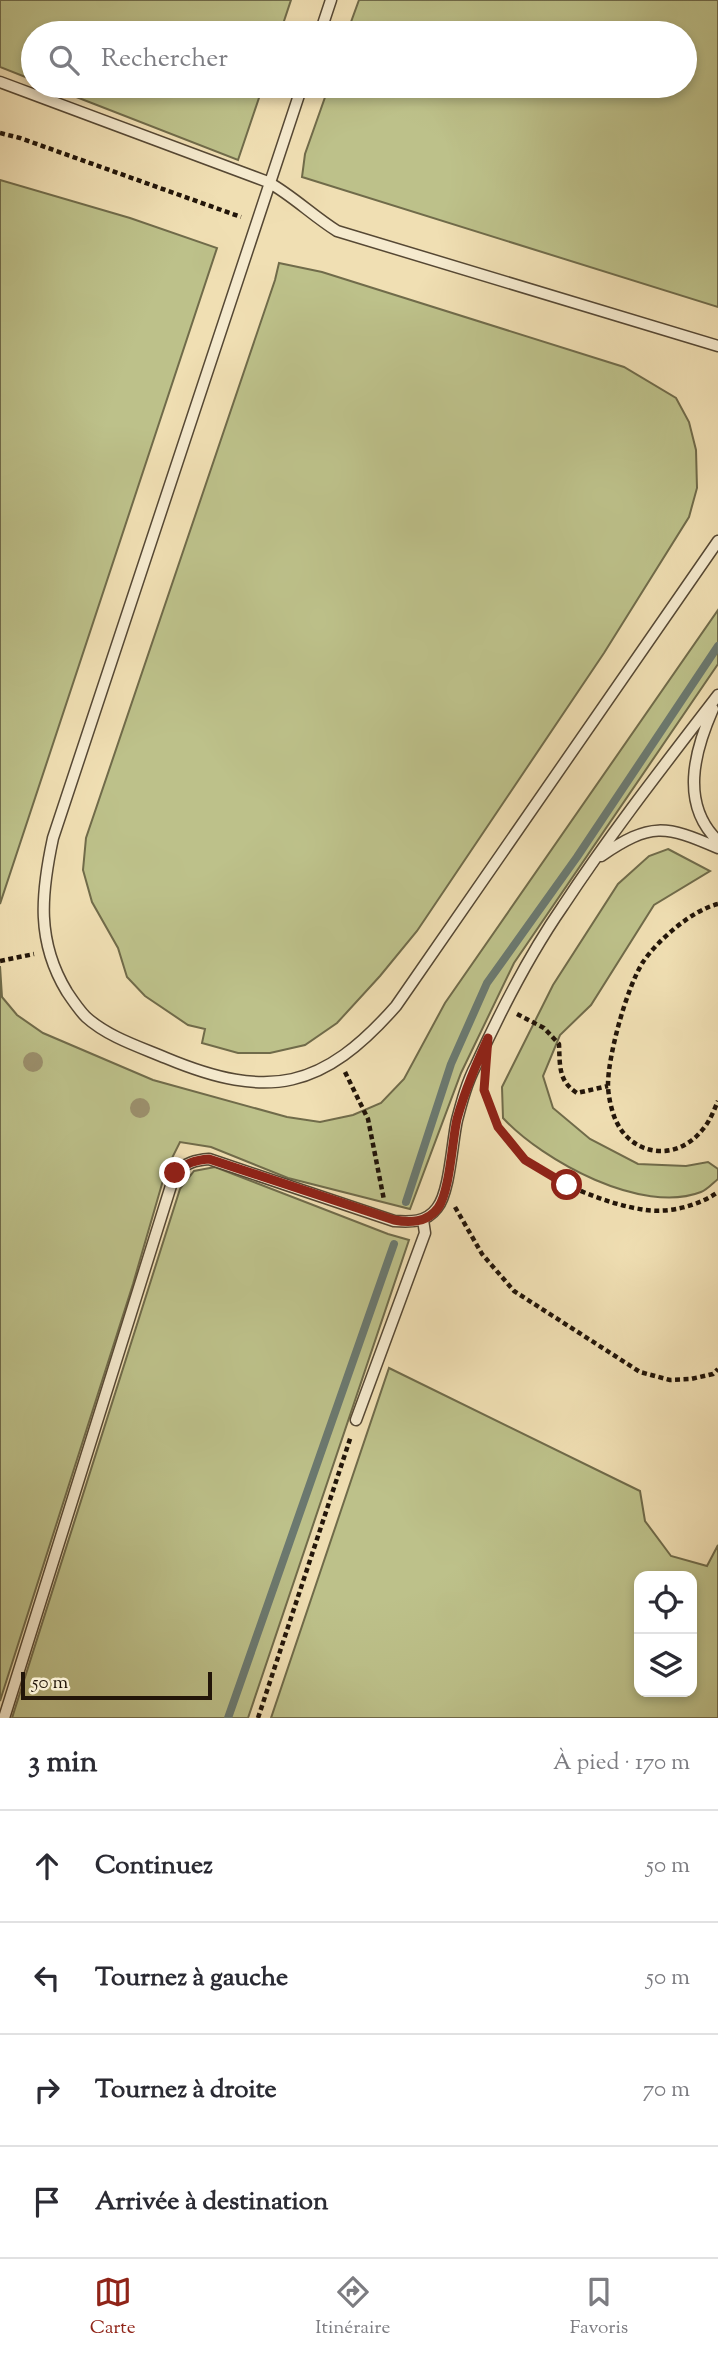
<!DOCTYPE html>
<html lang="fr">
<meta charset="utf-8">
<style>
:root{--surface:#fff;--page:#f2f2f3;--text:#2b2b33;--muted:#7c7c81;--line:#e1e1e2;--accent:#8f2418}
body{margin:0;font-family:"Sorts Mill Goudy",serif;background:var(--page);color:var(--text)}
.controls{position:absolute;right:21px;bottom:21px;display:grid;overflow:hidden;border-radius:14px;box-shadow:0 4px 10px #0003}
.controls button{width:63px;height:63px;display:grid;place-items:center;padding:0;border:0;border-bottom:2px solid var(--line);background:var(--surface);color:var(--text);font:35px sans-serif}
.scale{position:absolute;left:21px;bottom:18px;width:191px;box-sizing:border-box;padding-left:7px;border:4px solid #221509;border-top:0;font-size:19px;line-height:24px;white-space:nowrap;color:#221509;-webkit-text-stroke:5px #f5eace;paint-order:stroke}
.stop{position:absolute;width:21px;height:21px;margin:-16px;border:5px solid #8f2418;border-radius:50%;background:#fff}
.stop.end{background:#8f2418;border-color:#fff;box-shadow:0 2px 7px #0008}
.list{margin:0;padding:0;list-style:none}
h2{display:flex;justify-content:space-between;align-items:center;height:91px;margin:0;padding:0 28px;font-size:30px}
h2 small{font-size:23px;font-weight:400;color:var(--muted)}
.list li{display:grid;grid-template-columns:46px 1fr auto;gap:21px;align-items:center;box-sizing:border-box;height:112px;padding:0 28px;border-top:2px solid var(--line)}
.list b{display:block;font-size:26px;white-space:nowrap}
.list em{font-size:23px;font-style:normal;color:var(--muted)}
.icon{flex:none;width:38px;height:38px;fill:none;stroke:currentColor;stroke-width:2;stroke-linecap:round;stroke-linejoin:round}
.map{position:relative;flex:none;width:718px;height:1718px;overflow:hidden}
.search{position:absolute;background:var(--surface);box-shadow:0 4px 10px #0003;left:21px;right:21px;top:21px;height:77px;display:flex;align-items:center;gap:18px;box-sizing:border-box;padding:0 24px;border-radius:38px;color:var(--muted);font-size:26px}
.sheet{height:539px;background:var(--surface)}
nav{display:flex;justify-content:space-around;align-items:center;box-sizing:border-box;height:98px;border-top:2px solid var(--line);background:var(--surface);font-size:19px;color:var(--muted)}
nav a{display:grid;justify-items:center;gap:4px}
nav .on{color:var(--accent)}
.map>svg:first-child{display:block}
</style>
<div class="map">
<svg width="718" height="1718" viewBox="0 0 718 1718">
<rect width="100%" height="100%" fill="#f0dfb3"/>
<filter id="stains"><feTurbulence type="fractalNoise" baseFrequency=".00286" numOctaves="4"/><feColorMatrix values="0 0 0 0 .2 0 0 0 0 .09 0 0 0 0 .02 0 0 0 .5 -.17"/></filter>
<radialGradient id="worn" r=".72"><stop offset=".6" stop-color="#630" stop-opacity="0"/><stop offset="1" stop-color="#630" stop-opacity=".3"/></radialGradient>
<path fill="#bdc18a" stroke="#706b4a" stroke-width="2" fill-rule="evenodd" d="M0 0H291L280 33H33V80L0 67Z
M359 0H718V307L302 177 305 154 329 86H685V33H347Z
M48 86H263L238 160Z
M0 180 130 218 217 248 0 904Z
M279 263 322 272 624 367 676 398 689 422 696 450 697 488 689 517 604 653 417 931 380 976 337 1023 305 1045 270 1053H238L202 1043 205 1029 188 1025 145 996 127 977 118 948 92 902 83 870 86 838 275 280Z
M718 610V664L514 963 461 1073 410 1209 288 1178 211 1147 180 1142 166 1170 133 1284 0 1701V966L2 997 17 1015 43 1033 153 1080 287 1117 320 1122 353 1115 381 1103 404 1079 445 1003Z
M668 849 710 871 654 905 591 1005 560 1035 543 1076 553 1108 590 1139 638 1164 686 1166 708 1162 718 1169V1179C713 1183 707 1190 701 1192 642 1215 543 1161 503 1118L502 1087 553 985 618 884 649 856Z
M215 1167 388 1234 409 1240 248 1718H12L180 1189 194 1171Z
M389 1368 640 1491 645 1521 671 1556 707 1566 718 1545V1718H271ZM639 1576H692V1692H639Z"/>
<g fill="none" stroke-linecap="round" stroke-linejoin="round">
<path stroke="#6b7970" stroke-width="8" d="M406 1202 451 1064 487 983 577 857 718 646
M228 1718 394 1244"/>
<g stroke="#564834" stroke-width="13">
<path id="lane" d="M320 33 331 0
M0 82 268 182C293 196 313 216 337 231L718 346
M302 86 53 838C41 894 36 941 67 992 73 1001 79 1010 86 1017 108 1037 140 1047 166 1058 269 1101 323 1089 396 1006L718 541
M713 709C694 752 680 804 718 841
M601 856C651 822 665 825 718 848
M356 1420 425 1233 423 1220
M4 1718 175 1173C186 1163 195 1160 209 1159L394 1221C410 1222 426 1223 437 1208 450 1192 452 1142 457 1120 462 1101 467 1082 476 1065 501 1010 529 955 563 906 611 833 665 764 718 695"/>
</g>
<path stroke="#221509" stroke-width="4.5" stroke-dasharray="5 3.5" stroke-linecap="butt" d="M0 133 20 138 241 217
M718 904C692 910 658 940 643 962 627 987 608 1055 608 1085 608 1094 611 1108 614 1116 629 1157 677 1163 703 1129 710 1121 714 1110 718 1101
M0 961 34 954
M517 1014 544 1028 559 1044C560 1065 558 1081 577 1093L608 1086
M345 1072 368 1119 384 1200
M485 1091C494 1117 503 1142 526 1160 555 1183 608 1205 646 1210 670 1213 698 1206 718 1192
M455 1207 482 1254 514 1291 640 1372 670 1380 691 1379 713 1374 718 1369
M258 1718 351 1436"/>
<use href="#lane" stroke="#f5eace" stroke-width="10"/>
</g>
<g fill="#9c916e">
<circle cx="33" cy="1062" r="10"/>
<circle cx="140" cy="1108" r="10"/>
</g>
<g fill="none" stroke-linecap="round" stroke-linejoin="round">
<path stroke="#8f2418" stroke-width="9" d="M175 1173C186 1163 195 1160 209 1159L394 1220C410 1223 427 1223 438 1208 450 1191 452 1141 457 1119 465 1090 476 1065 488 1038L484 1090 498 1127 525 1160 567 1185"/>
</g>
<rect width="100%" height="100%" filter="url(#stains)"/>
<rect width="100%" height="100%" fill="url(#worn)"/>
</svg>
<div class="controls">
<button><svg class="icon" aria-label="locate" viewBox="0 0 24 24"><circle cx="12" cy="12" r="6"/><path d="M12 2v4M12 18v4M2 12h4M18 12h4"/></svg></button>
<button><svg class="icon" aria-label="layers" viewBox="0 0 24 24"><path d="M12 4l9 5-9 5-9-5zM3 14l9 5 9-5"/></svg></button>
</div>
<div class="scale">50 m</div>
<div class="stop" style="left:567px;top:1185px"></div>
<div class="stop end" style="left:175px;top:1173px"></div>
<div class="search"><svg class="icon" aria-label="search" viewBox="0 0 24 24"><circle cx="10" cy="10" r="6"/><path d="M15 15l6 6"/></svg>Rechercher</div>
</div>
<section class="sheet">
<h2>3 min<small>À pied · 170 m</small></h2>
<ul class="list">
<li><svg class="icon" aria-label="ahead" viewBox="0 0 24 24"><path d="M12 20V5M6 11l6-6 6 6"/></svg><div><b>Continuez</b></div><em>50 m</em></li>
<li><svg class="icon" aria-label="left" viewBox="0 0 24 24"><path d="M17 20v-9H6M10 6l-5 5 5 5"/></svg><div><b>Tournez à gauche</b></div><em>50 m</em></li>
<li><svg class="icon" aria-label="right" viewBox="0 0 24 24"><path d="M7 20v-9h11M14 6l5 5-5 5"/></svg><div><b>Tournez à droite</b></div><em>70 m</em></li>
<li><svg class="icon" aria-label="arrive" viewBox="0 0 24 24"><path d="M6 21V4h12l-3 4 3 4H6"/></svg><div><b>Arrivée à destination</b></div></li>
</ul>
</section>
<nav>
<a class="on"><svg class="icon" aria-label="map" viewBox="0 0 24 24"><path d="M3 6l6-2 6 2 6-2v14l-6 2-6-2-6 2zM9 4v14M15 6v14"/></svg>Carte</a>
<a><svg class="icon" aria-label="directions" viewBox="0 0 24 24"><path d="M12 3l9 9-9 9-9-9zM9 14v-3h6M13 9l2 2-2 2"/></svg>Itinéraire</a>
<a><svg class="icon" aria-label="saved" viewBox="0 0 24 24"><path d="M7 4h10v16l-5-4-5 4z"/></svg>Favoris</a>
</nav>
